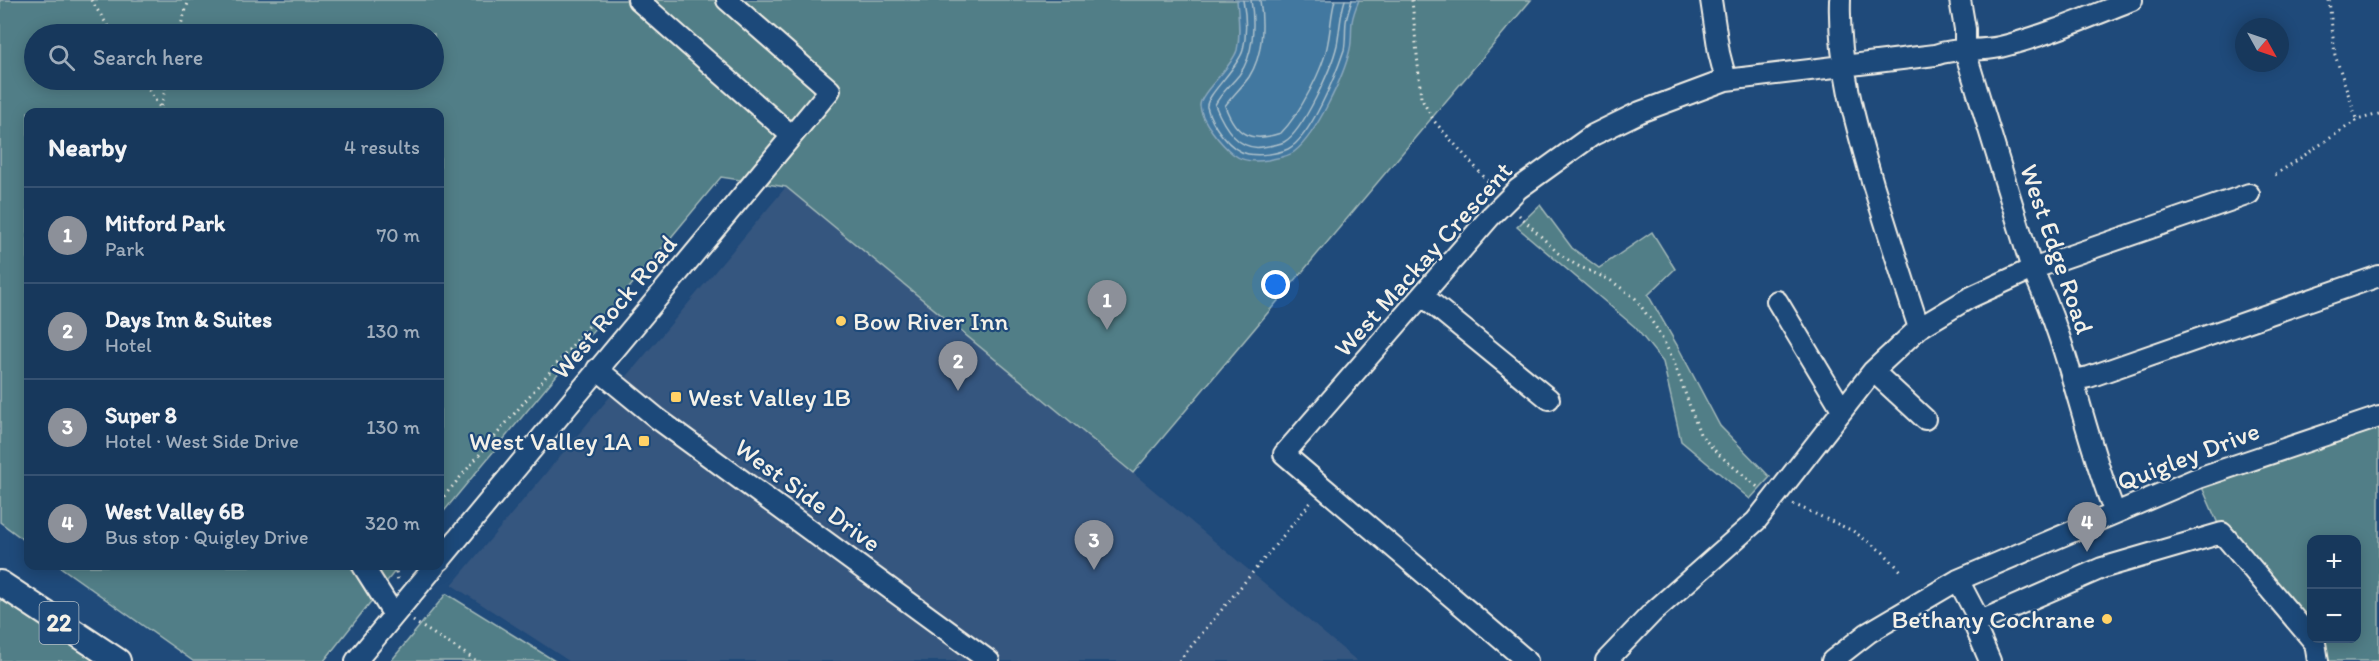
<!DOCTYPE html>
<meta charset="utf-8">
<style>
:root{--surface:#17385c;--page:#203f62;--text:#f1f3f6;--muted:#9eacbb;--line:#365272;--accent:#8c9099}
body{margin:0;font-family:Itim,sans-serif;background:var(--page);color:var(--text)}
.controls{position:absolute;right:18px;bottom:18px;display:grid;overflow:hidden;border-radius:12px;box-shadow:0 3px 15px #0003}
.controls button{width:54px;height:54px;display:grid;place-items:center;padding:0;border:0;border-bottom:2px solid var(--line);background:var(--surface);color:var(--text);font:30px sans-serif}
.compass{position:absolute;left:2235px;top:18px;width:54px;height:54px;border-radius:50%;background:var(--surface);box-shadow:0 3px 15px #0003;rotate:130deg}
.you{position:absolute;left:1276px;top:285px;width:21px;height:21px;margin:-15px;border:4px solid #fff;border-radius:50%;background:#1a73e8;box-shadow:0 0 0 9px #1a73e833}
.badge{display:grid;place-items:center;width:39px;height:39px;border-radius:50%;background:var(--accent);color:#fff;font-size:20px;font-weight:700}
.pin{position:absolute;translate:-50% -50px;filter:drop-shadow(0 2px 3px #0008)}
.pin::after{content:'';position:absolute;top:32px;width:21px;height:18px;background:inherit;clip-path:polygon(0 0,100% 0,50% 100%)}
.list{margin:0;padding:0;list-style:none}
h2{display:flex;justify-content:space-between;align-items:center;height:78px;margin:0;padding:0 24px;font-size:26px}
h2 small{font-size:20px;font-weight:400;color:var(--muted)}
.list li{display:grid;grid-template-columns:39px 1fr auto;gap:18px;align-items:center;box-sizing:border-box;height:96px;padding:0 24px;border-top:2px solid var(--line)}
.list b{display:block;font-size:22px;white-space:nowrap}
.list p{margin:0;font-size:20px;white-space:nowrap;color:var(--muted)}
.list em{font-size:20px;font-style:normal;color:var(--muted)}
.icon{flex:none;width:33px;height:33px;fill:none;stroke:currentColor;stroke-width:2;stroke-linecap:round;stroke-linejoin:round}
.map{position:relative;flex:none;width:2379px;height:661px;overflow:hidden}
.search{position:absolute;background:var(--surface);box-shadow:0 3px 15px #0003;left:24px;top:24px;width:420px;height:66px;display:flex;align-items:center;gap:15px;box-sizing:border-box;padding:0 21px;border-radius:33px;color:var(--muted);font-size:22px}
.panel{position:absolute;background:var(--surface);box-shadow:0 3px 15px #0003;left:24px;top:108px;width:420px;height:462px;border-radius:12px}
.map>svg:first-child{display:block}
</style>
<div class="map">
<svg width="2379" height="661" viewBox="0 0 2379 661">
<rect width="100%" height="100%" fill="#1f4a7a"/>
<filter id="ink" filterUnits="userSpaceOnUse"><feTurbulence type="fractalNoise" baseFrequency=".0167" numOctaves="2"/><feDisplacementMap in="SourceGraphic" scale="12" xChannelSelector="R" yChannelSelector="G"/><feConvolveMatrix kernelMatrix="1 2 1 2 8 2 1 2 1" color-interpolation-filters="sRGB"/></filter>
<g filter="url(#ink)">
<path fill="#36567f" d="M786 187 1133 473 1357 661H569L452 585Z"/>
<path fill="#517e87" stroke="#a2b8b8" stroke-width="1.5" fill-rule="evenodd" d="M0 0H1531L1133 473 786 187 721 177 440 516V112H28V543L0 522ZM34 34H434V80H34Z
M1540 205 1572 248 1599 268 1652 232 1675 269 1648 295 1677 345 1720 426 1770 477 1750 499 1681 441 1663 362 1635 327 1517 227Z
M2379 417V661H2318L2222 533 2198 478ZM2312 540H2356V638H2312Z
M59 566H399L324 661H193Z
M446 594H447L555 661H391Z
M0 595 97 661H0Z"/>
<path fill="#4378a0" stroke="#8aa8bd" stroke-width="1.5" d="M1237 0H1359C1356 7 1353 15 1352 22 1351 31 1352 41 1350 49 1344 76 1316 135 1294 152 1288 157 1276 158 1268 160 1256 162 1243 162 1233 154 1222 145 1201 121 1200 106 1199 93 1232 68 1237 50 1241 33 1238 16 1237 0Z"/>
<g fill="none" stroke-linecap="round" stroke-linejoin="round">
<path stroke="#adc1cb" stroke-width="1.5" d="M1243 0C1246 16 1247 34 1243 50 1239 67 1205 96 1207 107 1211 124 1230 151 1248 154 1260 156 1277 154 1288 149 1311 137 1336 74 1344 50 1346 41 1345 31 1346 22 1347 15 1350 7 1352 0
M1251 0C1255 24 1254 55 1239 75 1231 85 1220 94 1215 105 1223 125 1237 151 1262 147 1269 146 1278 145 1284 142 1303 132 1332 67 1337 45 1340 30 1340 15 1345 0
M1260 0C1264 25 1263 55 1249 77 1242 87 1232 96 1225 106 1236 136 1251 143 1281 133 1299 115 1324 68 1328 42 1331 27 1331 14 1335 0"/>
<g stroke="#f4f1e8" stroke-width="24">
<path id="minor" d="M638 0 792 136
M1711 0 1719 53 1726 80
M1840 0C1838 65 1855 122 1873 184 1888 232 1903 280 1919 328
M1960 0 1965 29V51L2032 269C2070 347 2083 433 2115 513
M1423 296 1549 399
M1777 301 1842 409
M597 369 658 419 989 661
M1873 371 1925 419
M2074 380 2089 377 2379 276
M440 560 830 90 727 0
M363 566 394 615
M1958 580 1977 616 1974 624 1990 661
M1974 624 2102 568 2222 533 2315 643 2318 661
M356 661 435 566
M1527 661 1284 454 1490 217 1518 189 1593 135 1640 112 1726 80 1935 55C1955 47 1978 52 2000 47 2045 36 2089 17 2132 0
M1606 661 1652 613 1756 521 1873 371 1919 328 1969 298 2032 269 2249 194
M1832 661 1868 633 1958 580 2198 478 2379 417"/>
</g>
<g stroke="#f4f1e8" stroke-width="28">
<path id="major" d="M0 583 118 661"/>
</g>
<path stroke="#f4f1e8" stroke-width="3" stroke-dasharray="1.5 4.5" stroke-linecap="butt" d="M91 0 113 34
M1412 0 1421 98 1434 121 1493 187
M2329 0 2335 55 2357 120
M178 34 189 0
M142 80 163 112
M160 112 167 80
M2275 175 2357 120 2379 114
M1519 215 1558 253 1576 265 1610 280 1635 298 1657 329 1672 357 1700 434 1717 453 1760 489
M440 501 588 327 594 322 607 330
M1793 504 1853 531 1884 553 1901 571
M395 566 398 581
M413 621 477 661
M1179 661 1312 501"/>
<use href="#minor" stroke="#1f4a7a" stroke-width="20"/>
<use href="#major" stroke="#1f4a7a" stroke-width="24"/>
</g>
</g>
<g fill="#ffd166" stroke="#1f4a7a" stroke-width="2">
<circle cx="841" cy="321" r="6"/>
<rect x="670" y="391" width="12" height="12" rx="3"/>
<rect x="638" y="435" width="12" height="12" rx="3"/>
<circle cx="2107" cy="619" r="6"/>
</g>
<g text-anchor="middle" stroke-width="4.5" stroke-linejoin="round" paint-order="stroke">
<rect fill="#1f4a7a" stroke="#b4bfc7" stroke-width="1.5" x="39.5" y="602" width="39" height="42" rx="4.5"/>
<g font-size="24" font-weight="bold" fill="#f4f1e8">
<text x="59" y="631">22</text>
</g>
<g font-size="26" fill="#f4f1e8" stroke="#1f4a7a">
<text transform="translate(2057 249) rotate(71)" y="9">West Edge Road</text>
<text transform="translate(1423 259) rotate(-48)" y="9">West Mackay Crescent</text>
<text transform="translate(614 307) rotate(-50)" y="9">West Rock Road</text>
<text transform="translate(2188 456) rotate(-21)" y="9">Quigley Drive</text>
<text transform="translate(808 495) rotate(36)" y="9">West Side Drive</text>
</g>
<g font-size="26" fill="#f4f1e8" stroke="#1f4a7a" text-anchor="start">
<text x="853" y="330">Bow River Inn</text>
<text x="688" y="406">West Valley 1B</text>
<text x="632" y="450" text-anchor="end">West Valley 1A</text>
<text x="2095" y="628" text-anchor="end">Bethany Cochrane</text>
</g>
</g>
</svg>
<div class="controls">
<button>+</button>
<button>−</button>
</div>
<svg class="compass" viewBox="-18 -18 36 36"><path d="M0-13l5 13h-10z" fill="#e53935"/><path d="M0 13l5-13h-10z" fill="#9eacbb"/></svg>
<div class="you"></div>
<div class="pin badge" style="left:1107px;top:330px">1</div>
<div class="pin badge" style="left:958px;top:391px">2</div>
<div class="pin badge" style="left:1094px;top:570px">3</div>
<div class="pin badge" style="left:2087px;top:552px">4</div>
<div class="search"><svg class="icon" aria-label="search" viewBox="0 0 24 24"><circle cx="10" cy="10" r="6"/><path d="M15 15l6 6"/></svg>Search here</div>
<section class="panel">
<h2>Nearby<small>4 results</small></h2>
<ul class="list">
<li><span class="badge">1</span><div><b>Mitford Park</b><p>Park</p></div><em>70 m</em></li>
<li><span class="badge">2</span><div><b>Days Inn &amp; Suites</b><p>Hotel</p></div><em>130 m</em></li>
<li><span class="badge">3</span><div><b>Super 8</b><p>Hotel · West Side Drive</p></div><em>130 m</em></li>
<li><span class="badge">4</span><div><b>West Valley 6B</b><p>Bus stop · Quigley Drive</p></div><em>320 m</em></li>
</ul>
</section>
</div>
